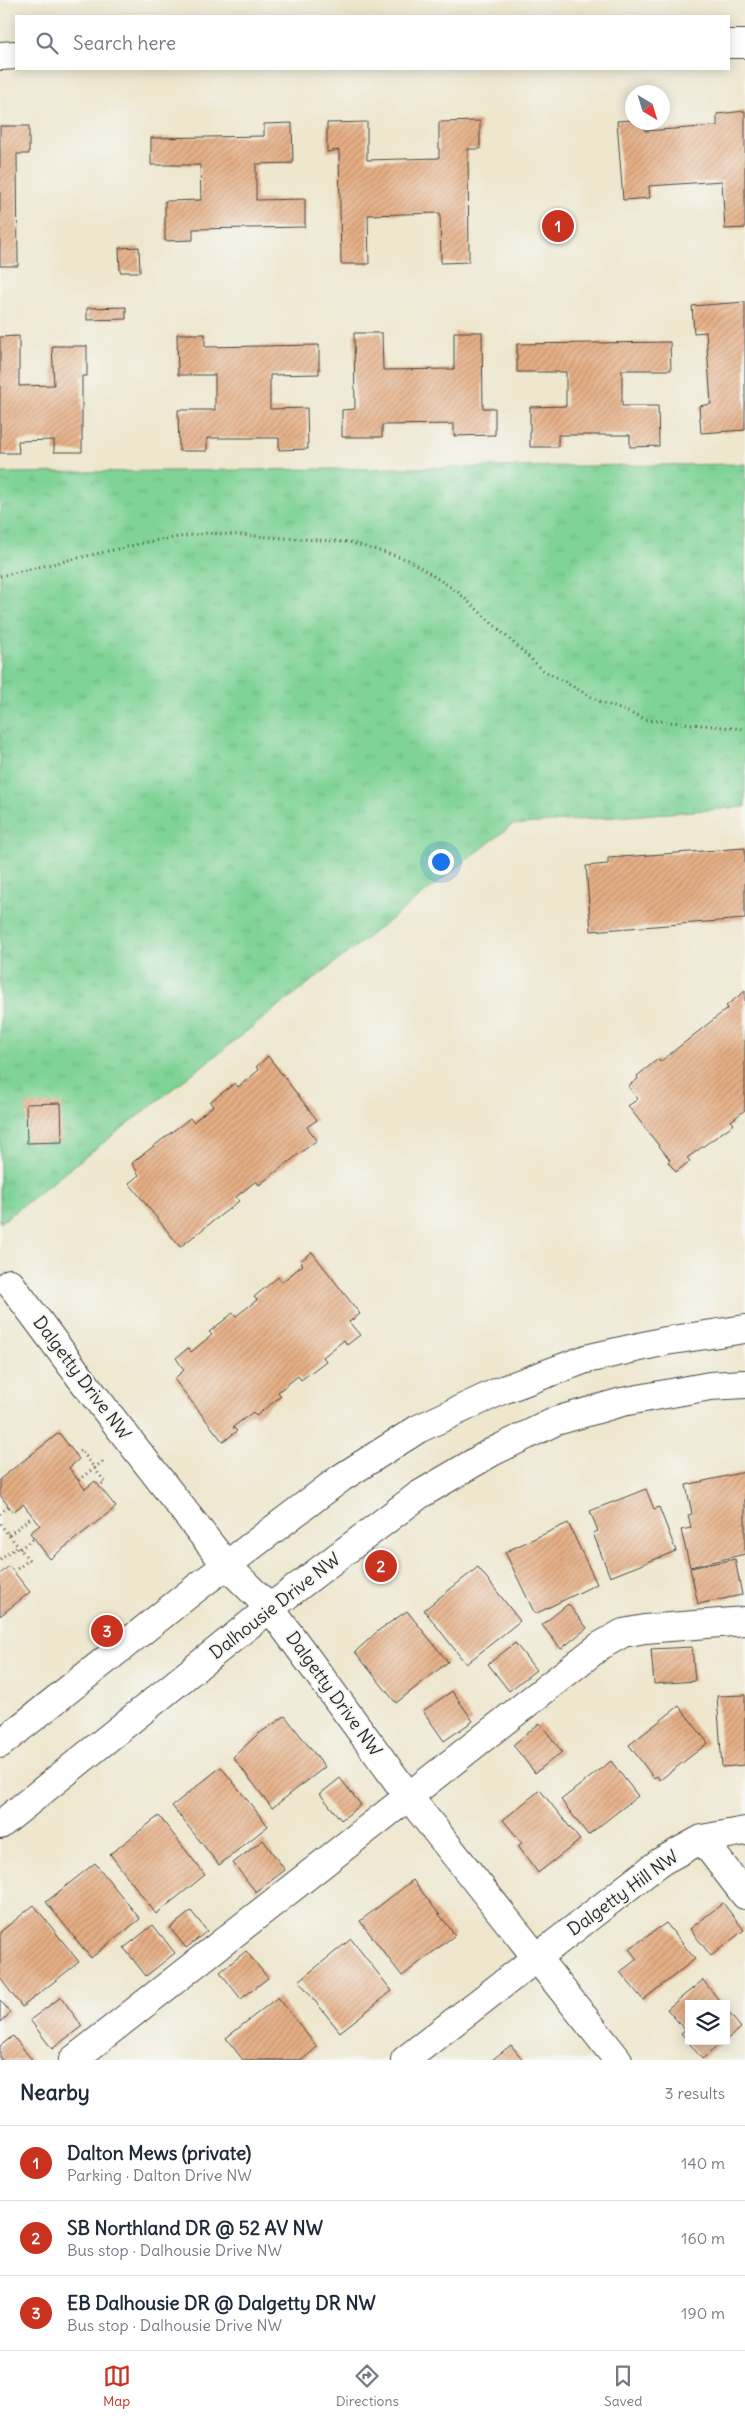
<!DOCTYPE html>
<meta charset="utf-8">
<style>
:root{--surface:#fff;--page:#f2f2f3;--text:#1f2937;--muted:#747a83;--line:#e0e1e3;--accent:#c8321e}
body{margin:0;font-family:Delius,sans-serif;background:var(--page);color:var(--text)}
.controls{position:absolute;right:15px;bottom:15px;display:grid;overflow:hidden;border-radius:0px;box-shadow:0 2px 12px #0003}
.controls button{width:45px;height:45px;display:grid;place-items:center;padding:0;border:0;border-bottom:1px solid var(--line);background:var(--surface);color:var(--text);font:25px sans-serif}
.compass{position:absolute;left:625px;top:85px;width:45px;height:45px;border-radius:50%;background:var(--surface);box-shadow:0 2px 12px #0003;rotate:142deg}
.you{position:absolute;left:440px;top:861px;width:18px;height:18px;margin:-12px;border:4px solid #fff;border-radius:50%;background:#1a73e8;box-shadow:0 0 0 8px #1a73e833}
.badge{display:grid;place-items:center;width:32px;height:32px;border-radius:50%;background:var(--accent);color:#fff;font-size:16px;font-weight:700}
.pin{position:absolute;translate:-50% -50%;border:2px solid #fff;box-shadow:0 1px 5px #0006}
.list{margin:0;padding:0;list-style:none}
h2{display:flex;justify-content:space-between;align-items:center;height:65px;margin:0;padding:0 20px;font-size:21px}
h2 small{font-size:16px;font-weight:400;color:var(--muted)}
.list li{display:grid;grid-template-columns:32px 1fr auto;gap:15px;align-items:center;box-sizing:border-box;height:75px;padding:0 20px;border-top:1px solid var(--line)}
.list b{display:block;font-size:19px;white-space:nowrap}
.list p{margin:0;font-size:16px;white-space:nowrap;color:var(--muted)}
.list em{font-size:16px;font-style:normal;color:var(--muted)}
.icon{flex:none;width:28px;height:28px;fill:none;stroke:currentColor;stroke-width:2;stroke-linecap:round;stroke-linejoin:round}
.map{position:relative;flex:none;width:745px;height:2060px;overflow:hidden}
.search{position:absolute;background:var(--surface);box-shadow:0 2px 12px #0003;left:15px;right:15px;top:15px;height:55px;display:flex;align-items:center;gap:12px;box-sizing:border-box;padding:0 18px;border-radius:0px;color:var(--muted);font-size:19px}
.sheet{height:290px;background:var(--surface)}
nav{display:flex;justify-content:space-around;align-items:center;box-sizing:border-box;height:70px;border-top:1px solid var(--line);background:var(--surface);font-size:14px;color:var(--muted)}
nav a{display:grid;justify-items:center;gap:2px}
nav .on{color:var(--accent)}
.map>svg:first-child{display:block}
</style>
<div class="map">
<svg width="745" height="2060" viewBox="0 0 745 2060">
<defs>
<pattern id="park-tufts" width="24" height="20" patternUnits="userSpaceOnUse" patternTransform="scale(1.25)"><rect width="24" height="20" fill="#7fd396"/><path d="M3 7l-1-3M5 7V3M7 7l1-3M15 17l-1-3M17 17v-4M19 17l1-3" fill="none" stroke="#6eb581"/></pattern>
<pattern id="building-hatch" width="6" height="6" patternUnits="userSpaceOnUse" patternTransform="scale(1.25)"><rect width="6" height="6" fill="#e6af85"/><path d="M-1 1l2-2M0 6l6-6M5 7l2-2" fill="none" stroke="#bb8f6d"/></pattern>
</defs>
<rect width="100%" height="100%" fill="#f6f6f2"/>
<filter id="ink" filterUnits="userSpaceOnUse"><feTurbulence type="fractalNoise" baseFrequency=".02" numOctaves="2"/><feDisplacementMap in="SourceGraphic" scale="10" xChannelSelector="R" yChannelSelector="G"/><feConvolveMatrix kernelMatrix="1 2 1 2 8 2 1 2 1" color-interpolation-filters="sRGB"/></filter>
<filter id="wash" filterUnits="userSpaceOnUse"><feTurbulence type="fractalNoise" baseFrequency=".0096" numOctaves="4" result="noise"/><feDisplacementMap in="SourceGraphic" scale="20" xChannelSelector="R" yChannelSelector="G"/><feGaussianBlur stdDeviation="1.12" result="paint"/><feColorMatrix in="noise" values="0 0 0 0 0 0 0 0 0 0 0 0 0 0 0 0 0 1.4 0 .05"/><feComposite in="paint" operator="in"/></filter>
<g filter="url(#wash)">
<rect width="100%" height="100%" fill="#eee7ce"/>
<path fill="url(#park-tufts)" stroke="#557f60" d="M745 464V807L512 825 0 1223V473Z"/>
<g id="blocks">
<path fill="url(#building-hatch)" d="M745 111V228L725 229 722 181 649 186 650 198 623 200 617 121 632 120V122H645V131L717 126V114Z
M480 121V149H468L469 262 441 263 440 213 368 215 369 264H341L339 150 327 152V123L367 122V160L439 158V122Z
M292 123 293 163 256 164V200L305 199V227L193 229V240L165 241V201L201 200 200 165H151V138L264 136V124Z
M0 126H29V154H17L18 266H0Z
M139 247 140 272H120L119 248Z
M745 302V430L701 433 699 406 711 404 706 332 694 333 692 306Z
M126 307V319L87 320V308Z
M454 332H482L483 408H495V435L454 436V424L382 425V437H342V410L355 409 354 333H382L383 370 454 369Z
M177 334H205V347L319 345V374L270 375V409L307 408 308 449 279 450V438H207V451H179L178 410H215V375H178Z
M19 336V386L54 385 52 346H87V376H82V452H54V440L18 441 19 453H0V337Z
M670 342 671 370H622V406H658L659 446 630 447V435H558V447H530V407L566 406V372H517V344Z
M745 848V919L591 931 586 866 608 864V858Z
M745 991V1110L731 1121 734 1124 687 1158 690 1161 676 1172 668 1162 670 1160 628 1106 638 1099 628 1086 638 1079 637 1076 658 1059 660 1062 728 1008 726 1006Z
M268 1056 317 1120 307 1127 317 1140 259 1185 256 1181 236 1197 239 1201 180 1247 129 1183 139 1175 132 1163 190 1118 193 1122 213 1106 210 1102 235 1083 238 1087 259 1070 256 1067Z
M61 1103 62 1142 27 1143 26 1104Z
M312 1252 360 1314 349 1322 360 1335 347 1345 344 1340 323 1357 326 1361 301 1380 298 1376 278 1392 281 1396 256 1416 253 1412 233 1427 237 1431 223 1442 174 1379 184 1370 176 1358 188 1348 191 1352 212 1335 209 1332 233 1313 236 1316 257 1300 254 1297 278 1277 282 1282 303 1265 300 1261Z
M59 1433 79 1459 69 1468 85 1489 95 1481 116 1507 50 1559 30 1533 40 1525 23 1504 13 1512 0 1495V1479Z
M745 1472V1554L690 1567 681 1530 691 1528 688 1515 692 1514 686 1485Z
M646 1489 654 1509 659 1507 676 1551 610 1577 593 1533 598 1531 590 1511Z
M568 1523 597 1584 535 1614 505 1552Z
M735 1559 742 1595 698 1604 690 1568Z
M9 1566 30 1592 0 1616V1574Z
M478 1567 520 1621 466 1664 424 1610Z
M568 1604 587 1628 561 1649 542 1625Z
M407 1611 448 1662 396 1703 355 1652 379 1630Z
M515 1643 536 1670 509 1691 488 1664Z
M692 1647 695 1681 654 1684 651 1649Z
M452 1691 473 1721 444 1741 423 1711Z
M745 1695V1765L722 1767 717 1696Z
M679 1706 708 1743 660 1780 657 1776 654 1778 629 1745Z
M285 1716 325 1767 272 1808 233 1757 257 1735Z
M540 1723 562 1752 535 1773 513 1745Z
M611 1761 638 1796 588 1835 561 1800Z
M221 1767 268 1826 219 1865 172 1806Z
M340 1778 361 1805 341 1820 320 1794Z
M540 1790 580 1840 538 1873 518 1846 522 1843 503 1820Z
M159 1816 205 1875 156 1914 110 1854Z
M263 1840 285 1870 256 1892 233 1863Z
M95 1863 140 1919 91 1958 46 1902Z
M413 1880 455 1935 402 1976 360 1921Z
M723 1903 744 1930 711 1956 690 1929Z
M34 1905 79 1962 22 2007 0 1978V1932Z
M191 1911 207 1931 186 1948 170 1928Z
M666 1923 695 1959 643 2000 620 1972 637 1959 629 1949Z
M153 1925 175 1953 146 1976 124 1948Z
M351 1939 392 1991 340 2032 299 1981Z
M246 1951 268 1978 241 1999 220 1972Z
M703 1980 722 2004H689V2041H724L702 2059 681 2033 685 2030 667 2009Z
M61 1997 82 2026 52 2049 30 2020Z
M278 1997 317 2047 302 2060H243L226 2038Z
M0 2000 11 2013 0 2022Z
M726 2009 741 2028 726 2040Z
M13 2036 32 2060H0V2046Z
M511 2045 523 2060H492Z"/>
</g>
</g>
<g filter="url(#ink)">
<use href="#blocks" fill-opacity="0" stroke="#484743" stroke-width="1"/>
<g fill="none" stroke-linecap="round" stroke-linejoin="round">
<g stroke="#484743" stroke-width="30">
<path id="minor" d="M729 44H745
M0 56 16 55
M10 1283 83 1381 227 1566 270 1608 409 1797 618 2060
M0 1744 195 1589 341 1478 418 1429 500 1391 586 1359 666 1341 745 1329
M0 1825 270 1608 419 1495 492 1452 556 1421 622 1402 710 1386 745 1384
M702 1839 745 1895
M73 2060 600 1646 623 1633 645 1629 745 1621
M405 2060 660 1862 702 1839 745 1831"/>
</g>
<path stroke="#484743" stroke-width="3" stroke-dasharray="1 4" stroke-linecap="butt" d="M0 576 152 541 207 533 349 542 409 560 458 592 543 670 599 701 648 720 745 729
M75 1454 81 1450 105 1482 99 1486
M78 1480 106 1459
M0 1514 9 1506
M0 1524 29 1560 14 1571
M9 1535 33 1516
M20 1549 34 1538
M0 1560 18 1546"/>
<use href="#minor" stroke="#fff" stroke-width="28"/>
</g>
</g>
<g text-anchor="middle" stroke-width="4" stroke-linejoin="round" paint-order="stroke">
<g font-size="18" fill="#2b2b2b" stroke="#f6f6f2">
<text transform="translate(82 1378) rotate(53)" y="6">Dalgetty Drive NW</text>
<text transform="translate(275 1606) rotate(-38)" y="6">Dalhousie Drive NW</text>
<text transform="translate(334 1694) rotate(54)" y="6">Dalgetty Drive NW</text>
<text transform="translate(623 1893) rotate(-36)" y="6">Dalgetty Hill NW</text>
</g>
</g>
</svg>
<div class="controls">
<button><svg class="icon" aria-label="layers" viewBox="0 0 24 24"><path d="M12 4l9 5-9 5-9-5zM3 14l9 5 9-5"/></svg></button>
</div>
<svg class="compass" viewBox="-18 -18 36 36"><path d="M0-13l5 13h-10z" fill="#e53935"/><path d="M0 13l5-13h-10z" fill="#747a83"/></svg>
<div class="you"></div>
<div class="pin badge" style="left:558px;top:226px">1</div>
<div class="pin badge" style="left:381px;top:1566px">2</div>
<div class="pin badge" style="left:107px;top:1631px">3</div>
<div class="search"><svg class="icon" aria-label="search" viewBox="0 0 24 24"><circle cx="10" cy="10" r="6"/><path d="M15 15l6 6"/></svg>Search here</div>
</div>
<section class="sheet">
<h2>Nearby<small>3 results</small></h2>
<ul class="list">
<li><span class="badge">1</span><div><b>Dalton Mews (private)</b><p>Parking · Dalton Drive NW</p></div><em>140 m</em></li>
<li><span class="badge">2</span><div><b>SB Northland DR @ 52 AV NW</b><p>Bus stop · Dalhousie Drive NW</p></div><em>160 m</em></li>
<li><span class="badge">3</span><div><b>EB Dalhousie DR @ Dalgetty DR NW</b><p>Bus stop · Dalhousie Drive NW</p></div><em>190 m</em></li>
</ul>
</section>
<nav>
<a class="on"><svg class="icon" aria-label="map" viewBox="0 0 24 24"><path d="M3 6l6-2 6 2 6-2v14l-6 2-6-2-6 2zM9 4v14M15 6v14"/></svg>Map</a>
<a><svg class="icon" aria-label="directions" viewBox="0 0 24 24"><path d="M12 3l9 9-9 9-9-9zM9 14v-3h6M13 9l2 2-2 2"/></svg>Directions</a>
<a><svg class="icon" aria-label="saved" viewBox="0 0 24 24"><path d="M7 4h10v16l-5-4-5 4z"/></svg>Saved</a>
</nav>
